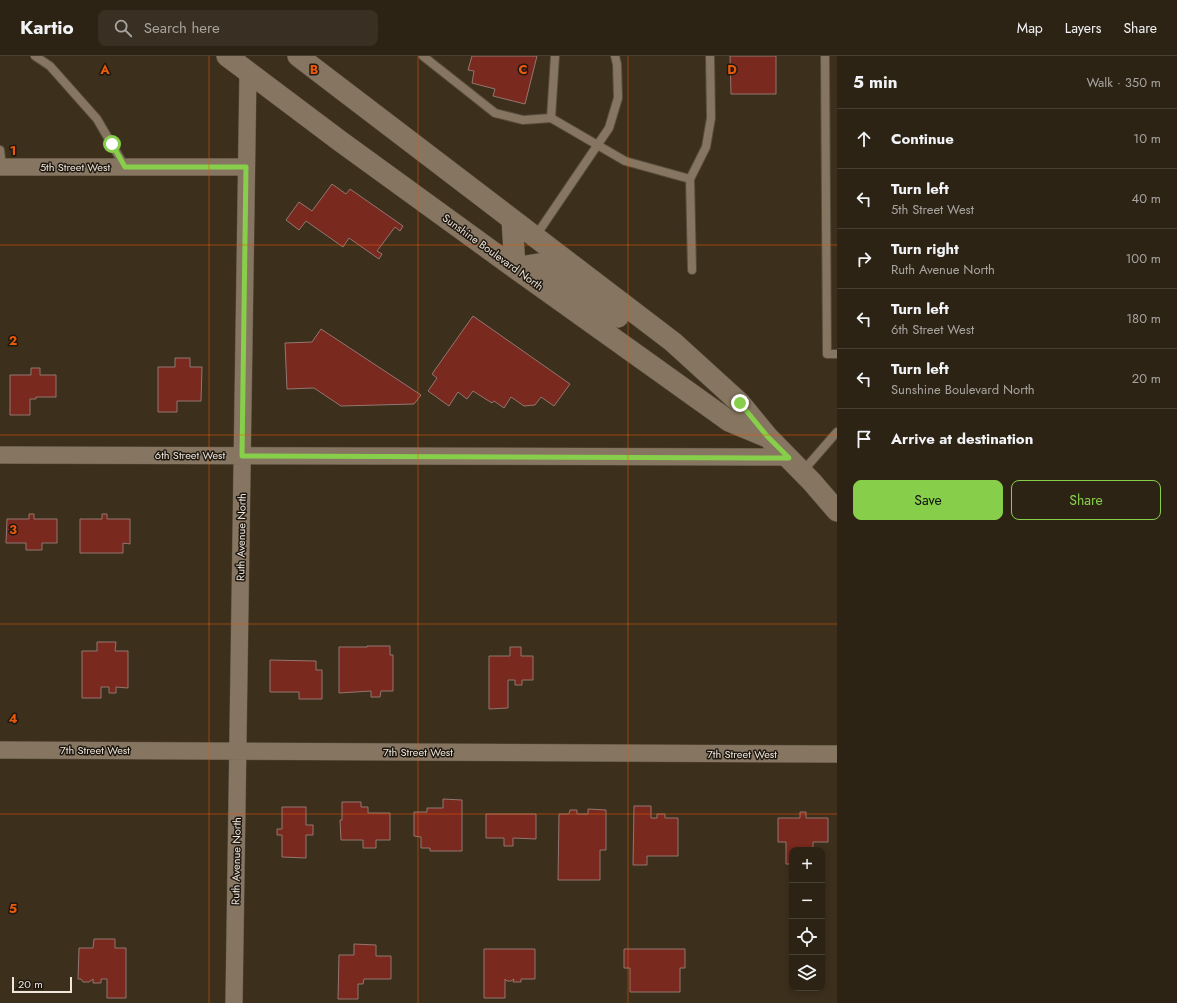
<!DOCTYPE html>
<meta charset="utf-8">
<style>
:root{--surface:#2d2315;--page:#392f22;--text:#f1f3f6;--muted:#a7a4a0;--line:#484034;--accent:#87cf4a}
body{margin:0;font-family:Jost,sans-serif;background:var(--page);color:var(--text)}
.controls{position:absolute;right:12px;bottom:12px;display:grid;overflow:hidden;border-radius:8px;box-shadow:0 2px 6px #0003}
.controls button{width:36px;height:36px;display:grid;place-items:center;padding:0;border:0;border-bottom:1px solid var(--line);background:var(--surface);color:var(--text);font:20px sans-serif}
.scale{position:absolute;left:12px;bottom:10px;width:60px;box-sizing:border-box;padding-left:4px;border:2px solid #efe6da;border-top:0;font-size:11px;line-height:14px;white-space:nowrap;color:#efe6da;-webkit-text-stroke:3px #1e1810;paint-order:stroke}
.stop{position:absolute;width:12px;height:12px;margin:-9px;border:3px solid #87cf4a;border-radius:50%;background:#fff}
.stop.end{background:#87cf4a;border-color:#fff;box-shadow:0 1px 4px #0008}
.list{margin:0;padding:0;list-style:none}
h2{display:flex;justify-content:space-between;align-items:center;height:52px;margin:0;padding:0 16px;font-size:17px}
h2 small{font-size:13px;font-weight:400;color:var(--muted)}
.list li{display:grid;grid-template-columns:26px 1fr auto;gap:12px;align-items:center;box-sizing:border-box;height:60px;padding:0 16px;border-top:1px solid var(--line)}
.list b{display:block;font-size:15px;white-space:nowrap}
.list p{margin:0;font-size:13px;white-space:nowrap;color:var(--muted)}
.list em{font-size:13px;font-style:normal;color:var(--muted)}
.actions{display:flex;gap:8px;padding:12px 16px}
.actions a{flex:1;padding:9px 0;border:1px solid var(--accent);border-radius:8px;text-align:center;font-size:14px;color:var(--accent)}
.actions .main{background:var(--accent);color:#111}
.icon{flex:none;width:22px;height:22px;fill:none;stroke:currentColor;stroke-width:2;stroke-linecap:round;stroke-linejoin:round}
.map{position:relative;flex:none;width:837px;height:947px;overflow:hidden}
header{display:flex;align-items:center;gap:24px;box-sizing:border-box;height:56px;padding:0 20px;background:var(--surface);border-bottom:1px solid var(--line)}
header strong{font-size:19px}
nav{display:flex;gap:22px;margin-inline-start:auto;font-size:14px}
.search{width:280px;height:36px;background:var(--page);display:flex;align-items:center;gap:10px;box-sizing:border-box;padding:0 14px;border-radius:8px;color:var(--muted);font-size:15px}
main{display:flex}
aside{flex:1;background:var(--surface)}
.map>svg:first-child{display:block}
</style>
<header>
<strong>Kartio</strong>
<div class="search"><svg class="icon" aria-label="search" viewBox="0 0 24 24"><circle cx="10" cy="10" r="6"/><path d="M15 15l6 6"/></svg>Search here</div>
<nav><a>Map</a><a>Layers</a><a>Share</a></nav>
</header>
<main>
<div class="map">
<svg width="837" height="947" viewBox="0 0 837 947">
<rect width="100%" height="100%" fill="#3c2f1c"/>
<path fill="#79291e" stroke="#937671" d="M472 0H537L525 48 493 40 495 33 472 27 474 15 468 14Z
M730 0H776V38H731Z
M332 128 346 138 350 133 403 170 400 175 395 171 377 195 382 198 379 203 349 182 343 191 306 165 299 174 286 164 299 146 312 155Z
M473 260 570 328 554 350 541 341 535 349 524 350 511 341 504 352 494 345 492 347 473 335 467 343 458 336 449 350 428 335 437 322 432 318Z
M321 273 421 339 414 348 341 350 314 332 287 333 285 287 312 286Z
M175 302H190V311H202L201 345H177V356H158V311H175Z
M31 312H40V319H56V341H36V343H30V359H10V319H31Z
M29 458H34V463H57V487H42V494H26V487H6L7 463H29Z
M102 458H107V463H130V488L123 487V497H80V463H102Z
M97 586H116L115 595H128V632L116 631V637H109V631H101V642H82V595H97Z
M367 590H390V599H393V635H381L380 641H371V635L339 637V591H367Z
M510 591H521V600H533V624H522V629H515V624H508V652L489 653V600H510Z
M270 604 316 605V614H322V643H299V636H270Z
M443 743 462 744V795H430V792H421V781L414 780V756H427V752H443Z
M342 746H361V751H368V757H390V784H376V792H363V784H341L340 764H342Z
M634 750H651V762H657V758H665V762H678V800H647V809H633Z
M282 751H306V769H313V779H306V802L282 801V779H277V773H282Z
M588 753 606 754V794H600V824H558L559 758H569L570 754H577V758H588Z
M800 756H806V762H828V786H813V794H792V808H786V786H778V762H800Z
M486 758H536V783L513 782V790H504V782H486Z
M94 883H115V892H126V942H107V923H101V927H93V923L89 926H83L81 923H78L79 892H93Z
M354 888 376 889V900H391V923H364L363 928H358V943H338L339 899H354Z
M484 893H535V923H521V926H513L514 923 511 925H507L505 923V942H484Z
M624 893H685V912H680V936H630V912H624Z"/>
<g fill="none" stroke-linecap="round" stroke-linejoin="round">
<g stroke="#584d3c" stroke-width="10">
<path id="service" d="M35 0 50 10 97 63 125 111
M423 0 495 57 523 64 551 62 625 105 690 123
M825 0 827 298H837
M551 62 555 0
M0 94 2 111
M535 181 609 72 618 42 617 8 615 0
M692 214 690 123 706 91 711 62 710 0
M803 415 837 376"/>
</g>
<g stroke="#584d3c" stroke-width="18">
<path id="minor" d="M0 111H246
M0 399 789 401
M0 694 837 698
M234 947 248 15"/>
</g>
<g stroke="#584d3c" stroke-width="22">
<path id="tertiary" d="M227 0 340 85 515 212 729 365 765 380
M298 0 673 286 740 347 767 380 812 426 837 455
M512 163 515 212
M515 212 538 208 618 261"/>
</g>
<use href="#service" stroke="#867661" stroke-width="8"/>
<use href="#minor" stroke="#867661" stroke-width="17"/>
<use href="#tertiary" stroke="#867661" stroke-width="21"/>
</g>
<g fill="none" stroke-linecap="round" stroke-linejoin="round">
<path stroke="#87cf4a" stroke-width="5" d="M112 88 125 111H246L242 400 789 402 767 380 740 347"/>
</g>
<path fill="none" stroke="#e8590c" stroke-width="1" stroke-opacity="0.55" d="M209 0V947M418 0V947M628 0V947M0 189H837M0 379H837M0 568H837M0 758H837"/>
<g text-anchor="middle" stroke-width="3" stroke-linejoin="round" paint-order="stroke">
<g font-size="11" fill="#efe6da" stroke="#1e1810">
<text x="75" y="115">5th Street West</text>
<text transform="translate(493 196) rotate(36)" y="4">Sunshine Boulevard North</text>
<text x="190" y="403">6th Street West</text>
<text transform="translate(241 481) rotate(-89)" y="4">Ruth Avenue North</text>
<text x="95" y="698">7th Street West</text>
<text x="418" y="700">7th Street West</text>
<text x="742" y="702">7th Street West</text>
<text transform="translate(236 805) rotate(-89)" y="4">Ruth Avenue North</text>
</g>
</g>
<g font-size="13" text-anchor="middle" font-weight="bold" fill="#e8590c" stroke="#1e1810" stroke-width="3" stroke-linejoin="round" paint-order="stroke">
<text x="105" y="18">A</text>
<text x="314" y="18">B</text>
<text x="523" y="18">C</text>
<text x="732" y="18">D</text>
<text x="13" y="99">1</text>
<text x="13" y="289">2</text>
<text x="13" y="478">3</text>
<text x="13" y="667">4</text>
<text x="13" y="857">5</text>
</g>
</svg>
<div class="controls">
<button>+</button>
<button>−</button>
<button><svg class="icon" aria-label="locate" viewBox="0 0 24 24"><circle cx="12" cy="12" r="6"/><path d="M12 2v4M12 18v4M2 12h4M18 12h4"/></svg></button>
<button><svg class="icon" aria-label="layers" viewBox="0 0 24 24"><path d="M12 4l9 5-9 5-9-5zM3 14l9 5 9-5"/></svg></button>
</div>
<div class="scale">20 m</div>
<div class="stop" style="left:112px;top:88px"></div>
<div class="stop end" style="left:740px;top:347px"></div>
</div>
<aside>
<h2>5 min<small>Walk · 350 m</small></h2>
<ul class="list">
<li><svg class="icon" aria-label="ahead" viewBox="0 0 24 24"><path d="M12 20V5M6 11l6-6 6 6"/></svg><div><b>Continue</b></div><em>10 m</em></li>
<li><svg class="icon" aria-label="left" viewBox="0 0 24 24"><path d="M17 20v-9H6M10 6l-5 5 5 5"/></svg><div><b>Turn left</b><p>5th Street West</p></div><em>40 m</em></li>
<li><svg class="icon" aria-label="right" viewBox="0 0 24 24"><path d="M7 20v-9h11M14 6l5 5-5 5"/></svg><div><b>Turn right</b><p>Ruth Avenue North</p></div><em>100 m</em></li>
<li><svg class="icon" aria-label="left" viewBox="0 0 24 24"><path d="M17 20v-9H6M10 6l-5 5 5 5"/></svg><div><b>Turn left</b><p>6th Street West</p></div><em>180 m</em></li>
<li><svg class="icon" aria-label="left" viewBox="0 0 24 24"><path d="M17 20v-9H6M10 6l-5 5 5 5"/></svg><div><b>Turn left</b><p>Sunshine Boulevard North</p></div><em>20 m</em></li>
<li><svg class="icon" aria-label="arrive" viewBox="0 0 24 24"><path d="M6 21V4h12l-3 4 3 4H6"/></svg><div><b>Arrive at destination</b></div></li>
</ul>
<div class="actions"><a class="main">Save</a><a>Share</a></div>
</aside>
</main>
